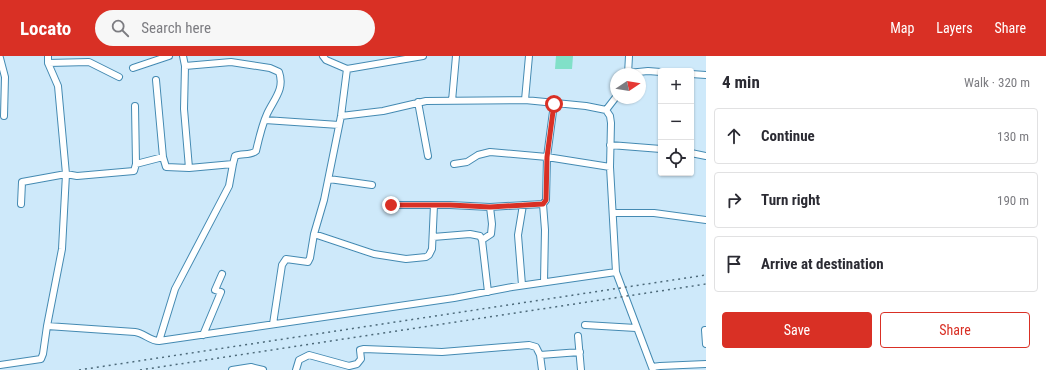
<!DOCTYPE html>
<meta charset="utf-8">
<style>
:root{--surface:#fff;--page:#f7f7f7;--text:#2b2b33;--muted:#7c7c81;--line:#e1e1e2;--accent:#d93025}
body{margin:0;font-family:"Roboto Condensed",sans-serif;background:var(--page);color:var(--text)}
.controls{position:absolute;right:12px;top:12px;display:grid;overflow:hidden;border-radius:4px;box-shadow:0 1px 3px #0004}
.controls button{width:36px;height:36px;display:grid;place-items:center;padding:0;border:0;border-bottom:1px solid var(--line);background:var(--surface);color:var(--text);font:20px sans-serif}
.compass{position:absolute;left:610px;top:12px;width:36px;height:36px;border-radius:50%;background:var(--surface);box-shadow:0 1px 3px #0004;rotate:78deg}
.stop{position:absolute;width:12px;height:12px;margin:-9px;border:3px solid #d93025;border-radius:50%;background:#fff}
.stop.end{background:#d93025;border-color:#fff;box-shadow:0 1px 4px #0008}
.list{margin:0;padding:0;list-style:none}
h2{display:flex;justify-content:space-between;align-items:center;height:52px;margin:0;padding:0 16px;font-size:17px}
h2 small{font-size:13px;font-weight:400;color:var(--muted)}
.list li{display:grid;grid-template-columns:26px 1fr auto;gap:12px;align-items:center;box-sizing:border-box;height:56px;margin:0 8px 8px;padding:0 8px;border:1px solid var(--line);border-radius:4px}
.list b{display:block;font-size:15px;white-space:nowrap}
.list em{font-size:13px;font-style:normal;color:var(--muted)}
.actions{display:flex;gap:8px;padding:12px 16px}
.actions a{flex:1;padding:9px 0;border:1px solid var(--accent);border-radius:4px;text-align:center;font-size:14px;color:var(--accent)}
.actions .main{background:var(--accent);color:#fff}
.icon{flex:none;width:22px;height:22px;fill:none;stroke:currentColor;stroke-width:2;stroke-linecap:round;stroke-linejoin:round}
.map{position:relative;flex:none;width:706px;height:314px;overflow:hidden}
header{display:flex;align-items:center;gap:24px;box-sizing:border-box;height:56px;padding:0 20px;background:var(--accent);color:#fff}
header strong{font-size:19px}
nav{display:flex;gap:22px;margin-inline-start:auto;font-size:14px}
.search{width:280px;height:36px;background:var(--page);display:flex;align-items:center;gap:10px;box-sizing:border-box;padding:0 14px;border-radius:22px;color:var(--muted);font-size:15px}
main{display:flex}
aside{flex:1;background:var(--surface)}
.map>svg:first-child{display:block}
</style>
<header>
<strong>Locato</strong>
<div class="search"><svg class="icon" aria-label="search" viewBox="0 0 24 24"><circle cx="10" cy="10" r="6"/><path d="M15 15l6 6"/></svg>Search here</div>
<nav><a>Map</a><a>Layers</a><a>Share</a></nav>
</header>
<main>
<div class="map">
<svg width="706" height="314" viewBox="0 0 706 314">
<rect width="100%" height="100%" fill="#cee9fa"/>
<path fill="#81e0c8" d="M556 0H573L572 13H555Z"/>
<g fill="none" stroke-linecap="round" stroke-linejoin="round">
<g stroke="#448ab2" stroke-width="8">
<path id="street" d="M183 0 185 10 184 53 189 112
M0 2 5 21 4 60
M48 7 89 6 119 21
M185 10 231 6 270 12 279 16C285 33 274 43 267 58 262 69 259 82 256 95 250 100 242 97 235 100L233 108
M133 12 169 0
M347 13 423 0
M628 17 648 15 661 16
M628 18 629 0
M691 18 706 19
M156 24 163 101
M525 44 529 0
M452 45 456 0
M418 46 428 100
M606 54 616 41
M341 60 383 55 426 45 525 44 586 50 606 54 610 60 611 67 610 111 616 216 653 314
M265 64 339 69
M610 89 661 93
M691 97 706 100
M136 108 163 101 166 111 189 112 233 108 229 130 175 233 159 285 454 242 512 231 616 216
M454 108 467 106 478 99 490 96 547 101 610 111
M329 123 372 129
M21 148 22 126 66 118 77 120 134 115 136 108 135 50
M543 148 545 174 544 226
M391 149H450L490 151 543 148 546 144 547 101 554 48
M614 157H654L706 164
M314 178 374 198 406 203 426 201 429 199 432 193 434 149
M433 181 470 178 480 180 482 184 488 236
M482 184 491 178 492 168 490 151
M522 229 518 179 523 149
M273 268 282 209 286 203 308 206 310 202 314 178 324 144 341 60 347 13 326 4 323 0
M585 269 636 272
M47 270 135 276C144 277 150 285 159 285
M705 274 706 288
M203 279 221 236 215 234 222 218
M578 280 581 314
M540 299 580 296
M0 309 41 303 43 298 47 270 62 193 66 118 58 30 48 7V0
M652 311 660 310 706 308
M232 314 251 311 263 314
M296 314 299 304 309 299 349 310 357 308 361 303 360 294 364 293 442 296 529 289 536 291 540 299 542 314"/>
</g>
<use href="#street" stroke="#fff" stroke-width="6"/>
<path stroke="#4d6a7a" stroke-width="1.5" stroke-dasharray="2 4" stroke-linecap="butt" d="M79 314 706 219
M140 314 706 228"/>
</g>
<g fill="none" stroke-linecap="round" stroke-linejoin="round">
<path stroke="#d93025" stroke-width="5" d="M391 149H450L490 151 543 148 546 144 547 101 554 48"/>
</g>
</svg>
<div class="controls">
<button>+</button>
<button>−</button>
<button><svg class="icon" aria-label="locate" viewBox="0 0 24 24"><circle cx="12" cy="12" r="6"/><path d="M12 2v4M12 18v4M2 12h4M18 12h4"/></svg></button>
</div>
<svg class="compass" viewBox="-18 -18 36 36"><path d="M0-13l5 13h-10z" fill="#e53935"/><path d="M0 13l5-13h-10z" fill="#7c7c81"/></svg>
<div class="stop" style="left:554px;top:48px"></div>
<div class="stop end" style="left:391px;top:149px"></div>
</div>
<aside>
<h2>4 min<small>Walk · 320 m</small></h2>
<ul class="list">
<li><svg class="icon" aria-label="ahead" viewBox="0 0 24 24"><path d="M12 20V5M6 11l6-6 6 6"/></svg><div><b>Continue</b></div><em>130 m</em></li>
<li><svg class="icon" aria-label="right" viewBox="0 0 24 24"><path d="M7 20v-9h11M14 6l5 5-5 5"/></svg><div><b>Turn right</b></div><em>190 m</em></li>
<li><svg class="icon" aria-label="arrive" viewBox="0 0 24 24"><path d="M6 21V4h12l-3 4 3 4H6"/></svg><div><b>Arrive at destination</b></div></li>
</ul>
<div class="actions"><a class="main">Save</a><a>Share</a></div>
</aside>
</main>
